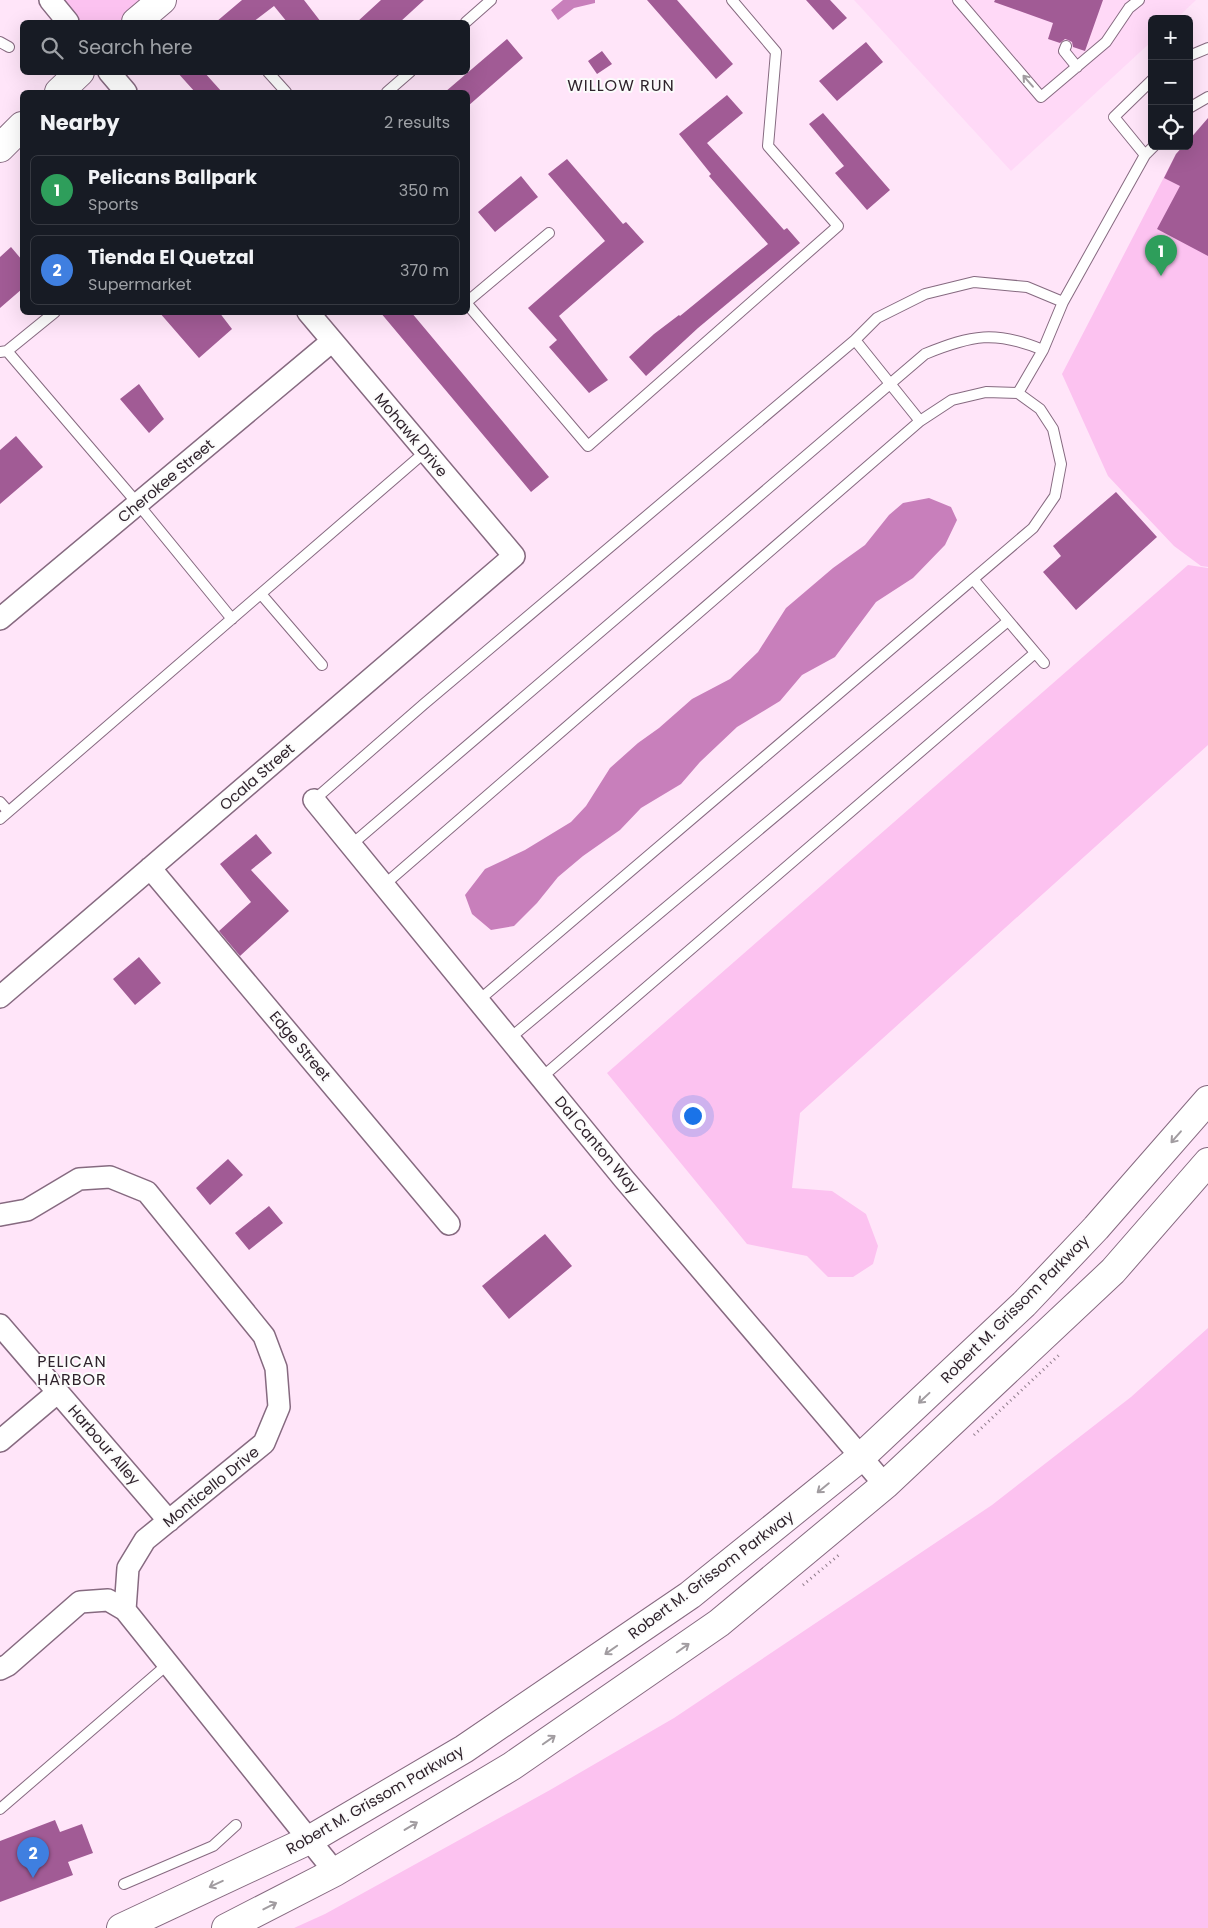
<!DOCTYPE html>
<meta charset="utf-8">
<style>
:root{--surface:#171b24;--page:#20242c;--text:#f1f3f6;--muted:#9ea1a6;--line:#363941;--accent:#db2777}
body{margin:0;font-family:Poppins,sans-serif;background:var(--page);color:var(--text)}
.controls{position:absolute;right:15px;top:15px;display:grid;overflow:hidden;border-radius:8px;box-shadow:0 5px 20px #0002}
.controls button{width:45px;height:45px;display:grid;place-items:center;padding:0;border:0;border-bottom:1px solid var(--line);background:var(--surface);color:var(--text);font:25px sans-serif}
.you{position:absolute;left:692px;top:1115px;width:18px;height:18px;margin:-12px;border:4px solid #fff;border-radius:50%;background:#1a73e8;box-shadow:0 0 0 8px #1a73e833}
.badge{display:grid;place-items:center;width:32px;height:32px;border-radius:50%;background:var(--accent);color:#fff;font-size:16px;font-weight:700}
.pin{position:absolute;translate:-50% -41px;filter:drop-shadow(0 1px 2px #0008)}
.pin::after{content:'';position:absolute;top:26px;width:18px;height:15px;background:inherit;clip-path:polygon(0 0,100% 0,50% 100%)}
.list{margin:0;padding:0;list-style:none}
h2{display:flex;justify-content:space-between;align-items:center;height:65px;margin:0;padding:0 20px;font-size:21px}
h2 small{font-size:16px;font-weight:400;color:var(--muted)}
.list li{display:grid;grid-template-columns:32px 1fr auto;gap:15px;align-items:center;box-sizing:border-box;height:70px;margin:0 10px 10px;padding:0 10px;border:1px solid var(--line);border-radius:8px}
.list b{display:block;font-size:19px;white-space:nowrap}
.list p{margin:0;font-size:16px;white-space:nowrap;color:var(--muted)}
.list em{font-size:16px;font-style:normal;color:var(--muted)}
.icon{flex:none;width:28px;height:28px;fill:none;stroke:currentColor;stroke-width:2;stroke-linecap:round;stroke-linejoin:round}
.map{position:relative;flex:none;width:1208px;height:1928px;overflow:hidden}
.search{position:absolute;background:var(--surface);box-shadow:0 5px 20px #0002;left:20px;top:20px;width:450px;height:55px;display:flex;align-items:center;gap:12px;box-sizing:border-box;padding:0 18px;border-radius:8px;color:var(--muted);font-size:19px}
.panel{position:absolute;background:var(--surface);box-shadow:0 5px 20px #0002;left:20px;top:90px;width:450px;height:225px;border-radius:8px}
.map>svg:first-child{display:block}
</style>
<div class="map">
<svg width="1208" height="1928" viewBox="0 0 1208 1928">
<rect width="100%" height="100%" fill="#ffe5f9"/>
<path fill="#ffd9f7" d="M854 0H1196L1176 19H1152V41L1011 171Z"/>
<path fill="#fcc2f0" d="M50 0H162L136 22H68Z
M1208 122V567L1201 566 1174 546 1108 476 1062 374 1176 154 1189 146V140Z
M1188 565 1208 568V745L800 1113 792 1188 832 1191 866 1214 878 1246 873 1264 853 1277H828L807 1256 747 1244 607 1073Z
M1208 1328V1928H294L325 1914 550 1790 674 1718 992 1505 1131 1397Z"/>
<path fill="#c87fbb" d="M563 0H595V3L574 8 558 20 551 10Z
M929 498 951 507 957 520 945 545 913 578 876 602 835 657 802 675 780 701 737 727 700 762 681 784 641 808 620 830 583 856 558 877 537 903 514 926 491 930 472 914 465 895 485 869 525 850 571 822 586 806 610 768 638 743 659 728 692 699 730 679 758 652 786 608 833 568 865 545 889 515 903 503Z"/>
<path fill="#a15b95" d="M242 0H304L321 22H287L274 6 253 22H216Z
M381 0H424L400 22H357Z
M647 0H677L733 64 716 79Z
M806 0H830L847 18 833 30Z
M995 0H1103L1085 51 1073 47 1072 42 1068 40 1065 39 1060 43 1048 39 1053 23 994 2Z
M507 39 523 58 468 106V92H445Z
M866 42 883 62 837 101 819 81Z
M602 51 612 64 597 74 588 61Z
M177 72H204L222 92H195Z
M727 95 743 113 707 143 784 230 787 228 800 243 698 328 646 376 629 357 654 334 679 315 680 316 768 244 709 176 711 174 679 134Z
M823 113 890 190 867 210 835 173 844 166 809 124Z
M1208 118V256L1157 229 1180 186 1164 178 1176 154 1183 146H1189V140Z
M567 159 623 224 626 222 644 242 559 316 608 380 589 393 549 347 557 340 528 308 605 241 548 174Z
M521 176 538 197 495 232 478 212Z
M11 247 22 260V289L0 308V257Z
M159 312H219L232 329 199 358Z
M380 312H411L549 477 531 492Z
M139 384 164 419 149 433 120 399Z
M16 436 43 467 0 504V450Z
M1116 492 1157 537 1076 610 1043 572 1061 556 1053 546Z
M256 834 272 853 251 870 289 911 240 956 219 931 251 902 220 864Z
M139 957 161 983 135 1005 113 979Z
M228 1159 243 1175 210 1205 196 1188Z
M269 1206 283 1223 249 1250 235 1233Z
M545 1234 572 1266 509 1319 482 1286Z
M55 1820 60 1832 82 1824 93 1853 68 1862 73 1875 0 1902V1841Z"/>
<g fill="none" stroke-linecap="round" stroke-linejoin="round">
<g stroke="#866a80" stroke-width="12">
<path id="lane" d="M958 0 1041 97 1106 42 1129 8 1139 0
M466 22 491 0
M0 42 9 47
M1066 46 1064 51 1077 67
M1189 56 1208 48
M268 72 286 92
M387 92 410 72
M1189 108 1208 97
M1145 155 1114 117 1152 80
M468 301 549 233
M468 305 588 446 838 226 768 146 776 52 732 0
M855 340 920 421
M7 351 138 504 232 619
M0 352 7 351 55 312
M1018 393 1043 350 1063 302 1145 155 1154 146
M973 579 1044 663
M261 594 322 665
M314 800 424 704 855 340 877 318 925 294 974 282 1027 287 1063 302
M0 802 8 811
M0 819 425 452
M351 845 925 354C972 335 995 330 1043 350
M384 885 920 421 952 400 986 392 1018 393 1040 409 1053 429 1061 464 1055 496 1033 528 478 1001
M509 1039 1008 621
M541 1078 1035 653
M0 1809 168 1664
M124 1884 213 1846 236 1825"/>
</g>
<g stroke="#866a80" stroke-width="24">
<path id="street" d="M50 0 68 22
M109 72 126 92
M0 619 331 342
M314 800 624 1179 885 1485
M150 868 449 1224
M0 997 514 556 308 312
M0 1215 27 1210 79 1179 110 1177 147 1192 264 1336 276 1368 279 1407 264 1443 145 1540 128 1568 125 1610
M0 1325 169 1521
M0 1441 58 1392
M0 1669 8 1665 80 1602 108 1600 125 1610 335 1872"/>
</g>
<g stroke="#866a80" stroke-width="30">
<path id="secondary" d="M136 22 162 0
M59 92 80 72
M0 148 22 126
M121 1928 309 1840 464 1749 690 1595 861 1457 1024 1304 1096 1228 1208 1100
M226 1928 335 1872 512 1766 719 1623 885 1485 1113 1271 1208 1162"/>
</g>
<path stroke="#907d8b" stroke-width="3" stroke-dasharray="1 4" stroke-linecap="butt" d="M974 1435 1060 1354
M803 1585 840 1554"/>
<use href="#lane" stroke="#fff" stroke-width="10"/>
<use href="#street" stroke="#fff" stroke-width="21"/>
<use href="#secondary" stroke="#fff" stroke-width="28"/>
</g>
<defs><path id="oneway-shaft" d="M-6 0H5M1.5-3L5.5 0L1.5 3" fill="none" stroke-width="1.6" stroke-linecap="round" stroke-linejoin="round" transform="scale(1.25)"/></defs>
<g stroke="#a19ca0">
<use href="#oneway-shaft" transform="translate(1028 81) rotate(-131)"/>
<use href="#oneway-shaft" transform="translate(1176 1137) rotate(131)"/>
<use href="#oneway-shaft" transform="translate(924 1398) rotate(137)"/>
<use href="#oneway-shaft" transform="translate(823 1488) rotate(141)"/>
<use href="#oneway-shaft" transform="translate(683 1648) rotate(-35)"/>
<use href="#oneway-shaft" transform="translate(611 1650) rotate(145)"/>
<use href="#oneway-shaft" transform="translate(549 1740) rotate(-35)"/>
<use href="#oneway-shaft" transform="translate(411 1826) rotate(-31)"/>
<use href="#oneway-shaft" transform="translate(216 1884) rotate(155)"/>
<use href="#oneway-shaft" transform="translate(270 1906) rotate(-27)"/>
</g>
<g text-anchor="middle" stroke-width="4" stroke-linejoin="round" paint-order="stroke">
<g font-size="15" fill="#2f232c" stroke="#fbfbfb">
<text transform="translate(411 435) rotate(50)" y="5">Mohawk Drive</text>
<text transform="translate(166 481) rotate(-40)" y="5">Cherokee Street</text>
<text transform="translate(257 777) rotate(-41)" y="5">Ocala Street</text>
<text transform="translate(300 1046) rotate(50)" y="5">Edge Street</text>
<text transform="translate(597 1145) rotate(50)" y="5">Dal Canton Way</text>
<text transform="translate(1015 1309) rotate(-45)" y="5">Robert M. Grissom Parkway</text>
<text transform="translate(104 1445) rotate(49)" y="5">Harbour Alley</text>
<text transform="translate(211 1487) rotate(-39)" y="5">Monticello Drive</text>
<text transform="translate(711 1575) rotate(-37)" y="5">Robert M. Grissom Parkway</text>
<text transform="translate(375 1800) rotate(-30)" y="5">Robert M. Grissom Parkway</text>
</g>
<g font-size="16" letter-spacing="1" fill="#2f232c" stroke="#fbfbfb">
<text x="621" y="91">WILLOW RUN</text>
<text x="72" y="1367">PELICAN<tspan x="72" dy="18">HARBOR</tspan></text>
</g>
</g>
</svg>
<div class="controls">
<button>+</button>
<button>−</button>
<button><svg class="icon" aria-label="locate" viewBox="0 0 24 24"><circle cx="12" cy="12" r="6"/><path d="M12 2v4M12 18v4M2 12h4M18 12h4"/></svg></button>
</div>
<div class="you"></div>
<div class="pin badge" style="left:1161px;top:276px;background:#2e9e5b">1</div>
<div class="pin badge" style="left:33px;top:1878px;background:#3f7fe0">2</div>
<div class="search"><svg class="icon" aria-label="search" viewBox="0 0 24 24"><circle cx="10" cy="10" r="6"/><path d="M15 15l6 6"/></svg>Search here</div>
<section class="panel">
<h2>Nearby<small>2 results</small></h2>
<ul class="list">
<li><span class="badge" style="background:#2e9e5b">1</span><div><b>Pelicans Ballpark</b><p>Sports</p></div><em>350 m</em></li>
<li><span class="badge" style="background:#3f7fe0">2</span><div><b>Tienda El Quetzal</b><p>Supermarket</p></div><em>370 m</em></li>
</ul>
</section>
</div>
